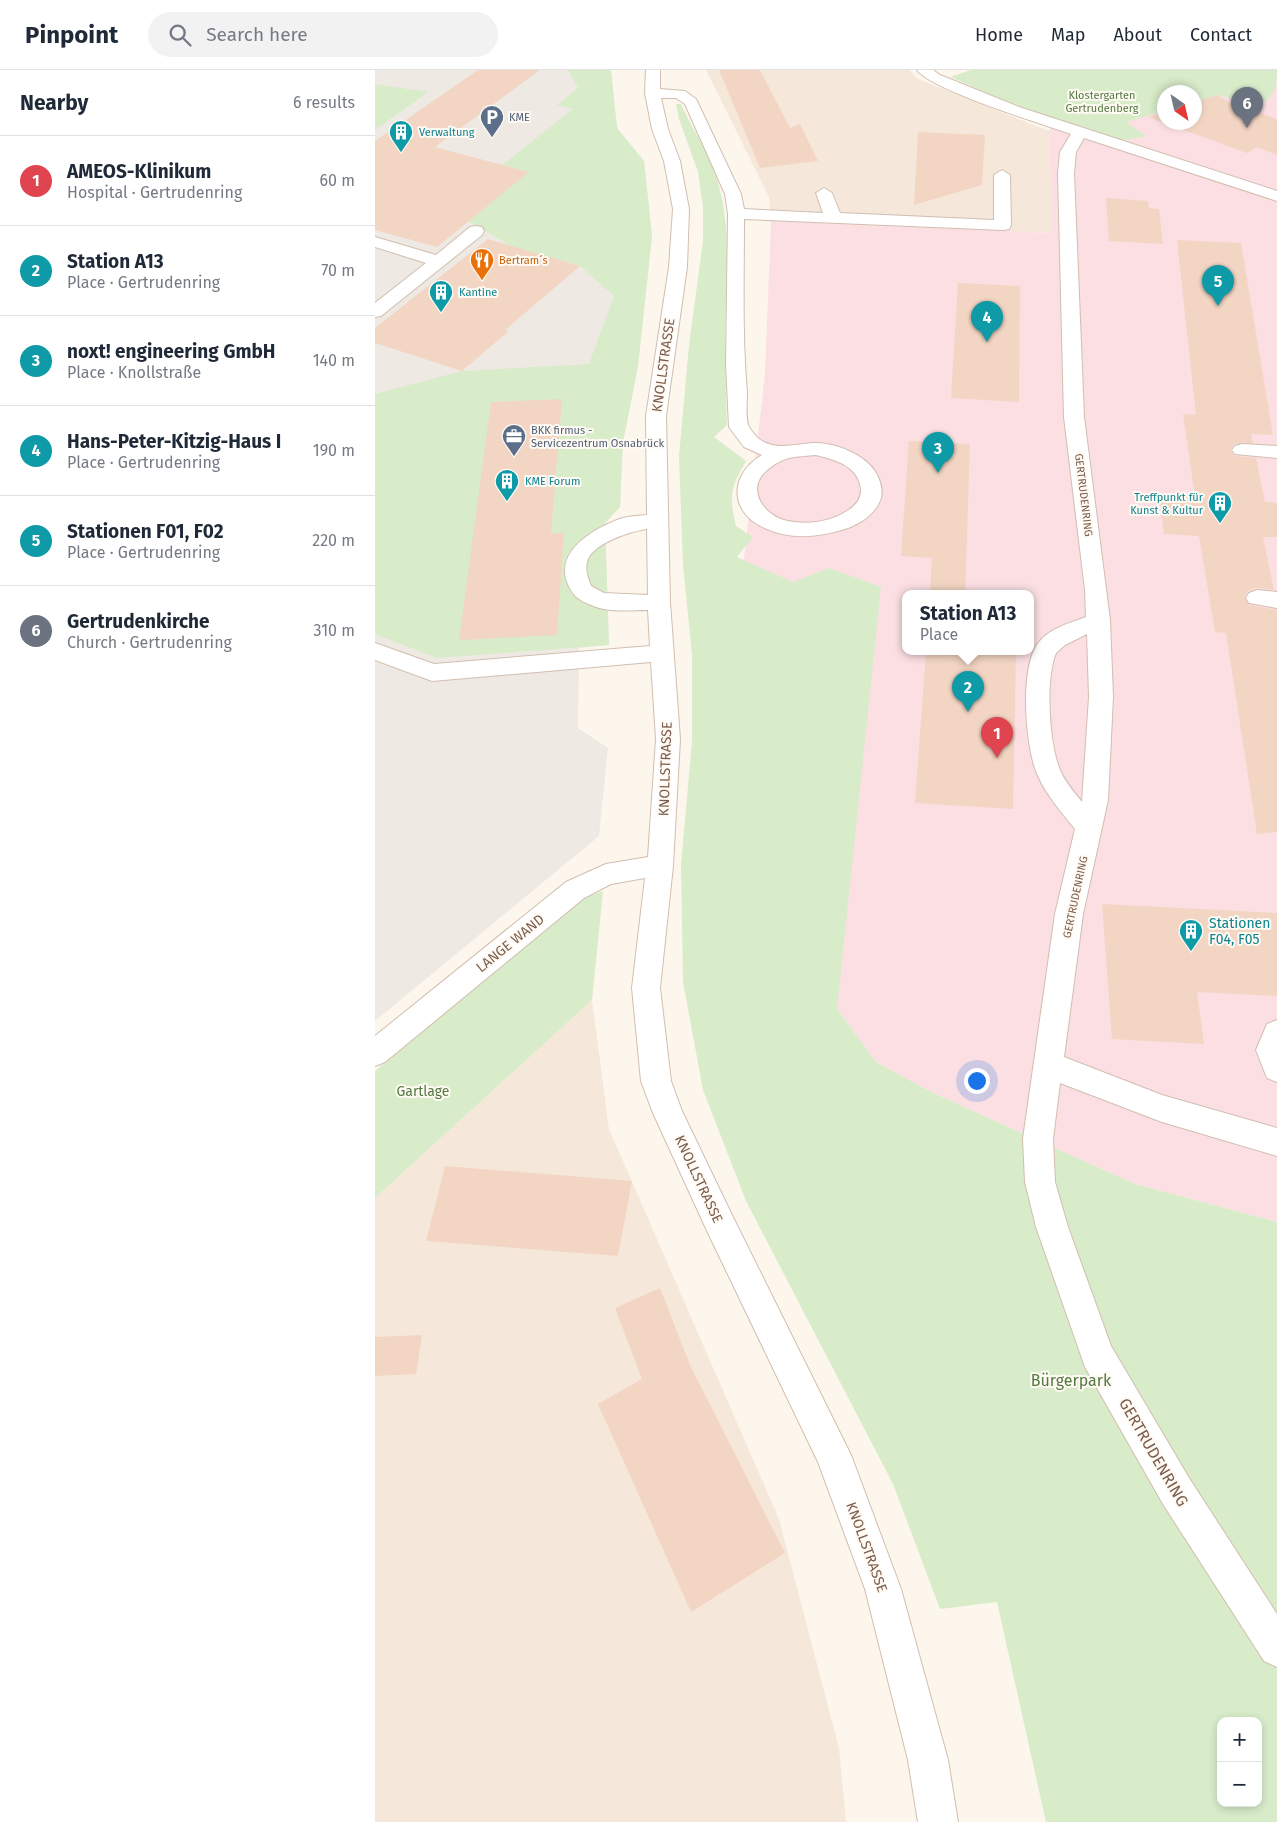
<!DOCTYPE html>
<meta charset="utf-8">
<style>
:root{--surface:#fff;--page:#f2f2f3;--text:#1f2937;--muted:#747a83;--line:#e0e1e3;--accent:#e76f51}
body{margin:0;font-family:"Fira Sans",sans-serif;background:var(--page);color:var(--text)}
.controls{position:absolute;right:15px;bottom:15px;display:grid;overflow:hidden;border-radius:10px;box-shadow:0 2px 8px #0003}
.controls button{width:45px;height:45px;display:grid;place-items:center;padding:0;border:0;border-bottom:1px solid var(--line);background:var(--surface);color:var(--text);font:25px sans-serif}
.compass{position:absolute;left:782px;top:15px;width:45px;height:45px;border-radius:50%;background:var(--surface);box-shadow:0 2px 8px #0003;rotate:146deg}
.you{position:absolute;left:601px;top:1010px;width:18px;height:18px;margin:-12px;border:4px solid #fff;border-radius:50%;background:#1a73e8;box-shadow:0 0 0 8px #1a73e833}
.badge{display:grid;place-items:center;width:32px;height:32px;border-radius:50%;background:var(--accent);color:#fff;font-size:16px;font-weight:700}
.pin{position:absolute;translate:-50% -41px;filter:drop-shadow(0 1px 2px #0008)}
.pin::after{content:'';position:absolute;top:26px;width:18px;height:15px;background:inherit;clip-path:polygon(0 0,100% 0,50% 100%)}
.popup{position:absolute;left:527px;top:520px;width:132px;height:65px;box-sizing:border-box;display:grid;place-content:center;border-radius:10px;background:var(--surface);filter:drop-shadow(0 1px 4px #0005);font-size:16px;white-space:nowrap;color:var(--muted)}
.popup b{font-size:19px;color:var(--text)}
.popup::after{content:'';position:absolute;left:50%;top:100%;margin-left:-10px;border:10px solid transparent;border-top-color:var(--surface)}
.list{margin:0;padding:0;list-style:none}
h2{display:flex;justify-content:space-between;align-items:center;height:65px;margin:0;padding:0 20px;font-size:21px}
h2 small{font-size:16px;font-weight:400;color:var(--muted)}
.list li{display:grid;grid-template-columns:32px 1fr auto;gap:15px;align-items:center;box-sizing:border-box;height:90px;padding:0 20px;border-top:1px solid var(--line)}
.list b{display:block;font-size:19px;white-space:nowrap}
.list p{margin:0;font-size:16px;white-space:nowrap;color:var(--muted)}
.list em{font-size:16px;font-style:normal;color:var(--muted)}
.icon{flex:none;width:28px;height:28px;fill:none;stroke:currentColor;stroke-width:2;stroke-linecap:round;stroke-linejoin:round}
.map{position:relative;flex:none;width:902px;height:1752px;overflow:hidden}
header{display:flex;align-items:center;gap:30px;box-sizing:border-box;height:70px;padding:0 25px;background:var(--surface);border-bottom:1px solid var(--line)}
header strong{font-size:24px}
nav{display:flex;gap:28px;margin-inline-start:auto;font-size:18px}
.search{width:350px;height:45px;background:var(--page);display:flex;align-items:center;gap:12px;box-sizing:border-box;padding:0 18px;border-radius:28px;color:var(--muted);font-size:19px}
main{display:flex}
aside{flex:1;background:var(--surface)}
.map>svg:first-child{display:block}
</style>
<header>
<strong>Pinpoint</strong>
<div class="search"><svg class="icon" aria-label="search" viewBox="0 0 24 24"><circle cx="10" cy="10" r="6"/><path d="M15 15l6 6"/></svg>Search here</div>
<nav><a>Home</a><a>Map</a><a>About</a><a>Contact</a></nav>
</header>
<main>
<aside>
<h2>Nearby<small>6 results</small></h2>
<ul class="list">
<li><span class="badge" style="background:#e0444e">1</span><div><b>AMEOS-Klinikum</b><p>Hospital · Gertrudenring</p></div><em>60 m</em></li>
<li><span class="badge" style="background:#0f9aa8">2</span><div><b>Station A13</b><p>Place · Gertrudenring</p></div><em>70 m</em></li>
<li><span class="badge" style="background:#0f9aa8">3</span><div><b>noxt! engineering GmbH</b><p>Place · Knollstraße</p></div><em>140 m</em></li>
<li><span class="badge" style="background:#0f9aa8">4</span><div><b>Hans-Peter-Kitzig-Haus I</b><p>Place · Gertrudenring</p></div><em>190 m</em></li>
<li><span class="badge" style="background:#0f9aa8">5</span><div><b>Stationen F01, F02</b><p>Place · Gertrudenring</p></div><em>220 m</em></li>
<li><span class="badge" style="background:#6b7280">6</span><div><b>Gertrudenkirche</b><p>Church · Gertrudenring</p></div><em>310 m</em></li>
</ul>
</aside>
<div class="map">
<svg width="902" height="1752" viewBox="0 0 902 1752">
<rect width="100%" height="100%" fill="#fdf6ec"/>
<path fill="#f5e8da" d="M331 0H534L543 9 674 61 677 163 396 151 394 127Z
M217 930 234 1059 404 1449 464 1678 471 1752H0V1128Z"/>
<path fill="#efe9e4" d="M0 0H236L242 58 269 91 277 166 263 296 248 372 245 437 230 453 234 575 204 578 203 658 233 678 224 766 0 951Z"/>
<path fill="#fbdfe3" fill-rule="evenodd" d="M596 0H902V1152L760 1114 558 1023 501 992 462 939 362 549 390 304 396 151 677 163 674 61 680 47 629 31 576 7ZM790 22H820V52H790ZM530 523H656V581H530Z"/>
<path fill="#d8ecc9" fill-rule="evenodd" d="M193 0H236L242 58 269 91 277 166 263 296 248 372 245 437 230 453 234 575 62 588 0 564V324L87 301 214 294 239 226 205 196 136 176 93 151 154 102 127 95 198 39 182 35 203 18Z
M596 0H902C902 16 901 24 887 34L872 28 865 31 842 25 820 32V22H790L789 41 751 52 771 66 747 71 629 31 576 7Z
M0 14 53 22 0 60Z
M301 34H306C317 59 334 82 342 109 358 160 350 215 350 268 350 297 351 326 352 355L339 367 371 391C355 419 354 425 361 456L378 467 362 487 418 512 454 498 506 517 462 939 501 992 558 1023 760 1114 902 1152V1752H671L622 1532 565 1539 518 1414 371 1131 328 1020 308 912 306 795 317 671V585L308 495 304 386 314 275 328 171V138L323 102 304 49ZM846 1651H883V1733H846Z
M228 821 217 930 0 1128V1001L204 830Z"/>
<path fill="#f3d5c3" d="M103 0H165L60 77 154 102 62 177 0 160V71Z
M344 0H385L415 58 425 54 443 91 385 98Z
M842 25 877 46 883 42 902 49V85L881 77 872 83 773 47 790 42V52H820V32Z
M543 62 610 65 607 115 539 135Z
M731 128 773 131 774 138 784 139 788 174 734 171Z
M113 169 205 196 130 260 134 261 87 301 0 273V258Z
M802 170 866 173 898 365 876 364 878 373 859 374 855 380 860 386 881 388 890 432 902 433V467H888L899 520 881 518 873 521 869 527 874 535 902 540V762L882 764 851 563 840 562 824 466 789 464 784 425 820 426 808 344 821 345Z
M583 213 645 216 644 332 576 328Z
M187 329 176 463H189L182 565 84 570 116 332Z
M534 371 595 374 590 523H555L557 488 526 486Z
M551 581H641L638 739 540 733Z
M727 834 902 843V926L822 922 829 974 737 969Z
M70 1096 257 1111 243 1186 51 1171Z
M285 1218 315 1295 410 1483 316 1542 223 1334 267 1309 240 1238Z
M47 1265 41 1304 0 1306V1267Z"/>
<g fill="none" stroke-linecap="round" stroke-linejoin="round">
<g stroke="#d1beb0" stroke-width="2">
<path id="minor" d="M271 0H285V19L310 21 321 29 366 124 369 139 448 143 441 123 449 118 457 123 465 143 619 150V105L627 100 635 105 636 155 634 159 628 160 369 149C369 207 367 265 372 323 372 333 370 348 374 357 376 360 381 367 384 369 401 381 419 374 438 373 459 372 490 384 501 403 505 410 508 420 506 428 501 444 485 454 470 459 444 467 417 470 392 459 354 444 353 405 387 385L369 377 354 357 351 294 353 144 350 124 310 34 301 28H286L293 59 305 91 314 139 312 197 291 346 295 532 305 669 298 796 285 918 296 1011 307 1041 355 1141 476 1385 526 1519 573 1690 583 1752H543L533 1690 490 1519 443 1392 333 1163 278 1043 266 1011 257 918 270 808 236 814 209 828 10 992 0 996V966L191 812 231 794 273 787 281 669 276 592 57 611 0 590V573L59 594 275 576 273 540C255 540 233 543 216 535 203 530 197 525 192 512 181 481 217 460 242 450 251 446 262 446 272 445L271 346 294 197 298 139 289 91 277 59 270 23ZM441 385C461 390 484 396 486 420 486 430 480 436 472 441 455 452 433 455 413 451 390 447 370 420 391 401 398 395 406 390 414 388 423 386 432 386 441 385ZM272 459 273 525 229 523 216 516C213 508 209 499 213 489 220 473 256 461 272 459Z
M542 0H558L565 5 644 37 902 121V131L709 68 701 82 699 103 709 347 735 550 738 627 733 730 708 844 689 987 787 1025 902 1058V1086L787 1052 685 1013 678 1069 680 1112 693 1157 736 1276 814 1408 902 1544V1597L889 1591 788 1434 710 1297 661 1157 650 1112 648 1069 680 844 700 759C687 743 672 726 663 706 650 679 644 596 664 572 675 558 695 553 711 547L710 520 689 347 683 103 685 82 696 64C668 54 556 20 542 0ZM712 564 714 627 707 732C699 722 690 712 685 700 674 673 670 610 681 583L690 575Z
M101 156 107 157 109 161 107 165 6 246 0 247V233L51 193 0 177V167L61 185 95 157Z
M867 374 902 376V388L860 384 857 380 860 376Z
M882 520 902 522V538L874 533 871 528 874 523Z
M902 950V1012L892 1008 881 980 892 954Z"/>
</g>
<use href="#minor" fill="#fff" fill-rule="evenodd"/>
</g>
<defs>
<g id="parking-pin" transform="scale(1.25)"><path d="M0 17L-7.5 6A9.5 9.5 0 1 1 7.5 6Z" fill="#5c6f8a" stroke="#fffaf3"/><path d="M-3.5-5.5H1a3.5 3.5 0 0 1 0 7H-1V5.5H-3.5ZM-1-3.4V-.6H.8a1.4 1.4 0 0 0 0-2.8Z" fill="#fff"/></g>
<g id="building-pin" transform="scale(1.25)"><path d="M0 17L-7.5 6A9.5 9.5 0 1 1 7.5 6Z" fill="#0f9aa8" stroke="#fffaf3"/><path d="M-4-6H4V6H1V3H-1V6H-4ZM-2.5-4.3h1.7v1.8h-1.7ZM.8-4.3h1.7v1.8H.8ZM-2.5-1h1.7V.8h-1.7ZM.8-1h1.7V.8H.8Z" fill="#fff"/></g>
<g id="restaurant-pin" transform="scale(1.25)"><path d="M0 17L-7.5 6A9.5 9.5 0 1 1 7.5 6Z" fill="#e8710a" stroke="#fffaf3"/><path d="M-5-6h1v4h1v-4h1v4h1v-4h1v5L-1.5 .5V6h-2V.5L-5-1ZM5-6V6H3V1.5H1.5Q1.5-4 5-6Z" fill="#fff"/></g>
<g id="office-pin" transform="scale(1.25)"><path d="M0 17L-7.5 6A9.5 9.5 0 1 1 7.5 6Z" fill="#5c6f8a" stroke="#fffaf3"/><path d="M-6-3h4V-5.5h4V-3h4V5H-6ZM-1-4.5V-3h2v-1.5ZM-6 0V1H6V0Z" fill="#fff"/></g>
</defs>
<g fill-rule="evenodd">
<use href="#parking-pin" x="117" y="47"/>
<use href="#building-pin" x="26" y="62"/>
<use href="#restaurant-pin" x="107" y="190"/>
<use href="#building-pin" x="66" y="222"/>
<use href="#office-pin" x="139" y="366"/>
<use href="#building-pin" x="132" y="411"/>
<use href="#building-pin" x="845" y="433"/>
<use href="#building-pin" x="816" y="861"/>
</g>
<g text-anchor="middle" stroke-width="4" stroke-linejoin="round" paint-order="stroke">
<g font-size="11" fill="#537a41" stroke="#fffaf3">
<text x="727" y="29">Klostergarten<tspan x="727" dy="13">Gertrudenberg</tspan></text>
</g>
<g font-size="11" fill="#4e5e75" stroke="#fffaf3" text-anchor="start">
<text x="134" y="51">KME</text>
<text x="156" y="364">BKK firmus -<tspan x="156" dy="13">Servicezentrum Osnabrück</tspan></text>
</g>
<g font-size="11" fill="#0d838f" stroke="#fffaf3" text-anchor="start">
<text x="44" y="66">Verwaltung</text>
<text x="84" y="226">Kantine</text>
<text x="150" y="415">KME Forum</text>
<text x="828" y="431" text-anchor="end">Treffpunkt für<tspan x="828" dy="13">Kunst &amp; Kultur</tspan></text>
</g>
<g font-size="11" fill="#c56008" stroke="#fffaf3" text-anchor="start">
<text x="124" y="194">Bertram´s</text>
</g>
<g font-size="11" fill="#7a5c4d" stroke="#fffaf3">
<text transform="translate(709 425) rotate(83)" y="4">GERTRUDENRING</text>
<text transform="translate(700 827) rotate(-78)" y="4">GERTRUDENRING</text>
</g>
<g font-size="14" fill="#7a5c4d" stroke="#fffaf3">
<text transform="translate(288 295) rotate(-82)" y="5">KNOLLSTRASSE</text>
<text transform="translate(290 699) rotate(-88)" y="5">KNOLLSTRASSE</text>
<text transform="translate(135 873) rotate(-39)" y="5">LANGE WAND</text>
<text transform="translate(324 1109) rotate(65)" y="5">KNOLLSTRASSE</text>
<text transform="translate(492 1477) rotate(70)" y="5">KNOLLSTRASSE</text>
</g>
<g font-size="14" fill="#0d838f" stroke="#fffaf3" text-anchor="start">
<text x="834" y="858">Stationen<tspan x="834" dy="16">F04, F05</tspan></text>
</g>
<g font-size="14" fill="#537a41" stroke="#fffaf3">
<text x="48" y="1026">Gartlage</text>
</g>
<g font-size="16" fill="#537a41" stroke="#fffaf3">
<text x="696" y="1316">Bürgerpark</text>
</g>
<g font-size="16" fill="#7a5c4d" stroke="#fffaf3">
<text transform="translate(779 1382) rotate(60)" y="6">GERTRUDENRING</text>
</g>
</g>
</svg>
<div class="controls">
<button>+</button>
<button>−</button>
</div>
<svg class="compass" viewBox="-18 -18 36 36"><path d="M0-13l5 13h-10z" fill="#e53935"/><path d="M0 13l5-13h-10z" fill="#747a83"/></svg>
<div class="you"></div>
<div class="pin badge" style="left:622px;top:688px;background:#e0444e">1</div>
<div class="pin badge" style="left:593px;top:642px;background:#0f9aa8">2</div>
<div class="popup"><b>Station A13</b>Place</div>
<div class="pin badge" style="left:563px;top:403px;background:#0f9aa8">3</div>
<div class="pin badge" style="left:612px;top:272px;background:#0f9aa8">4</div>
<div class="pin badge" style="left:843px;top:236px;background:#0f9aa8">5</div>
<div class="pin badge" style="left:872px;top:58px;background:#6b7280">6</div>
</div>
</main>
